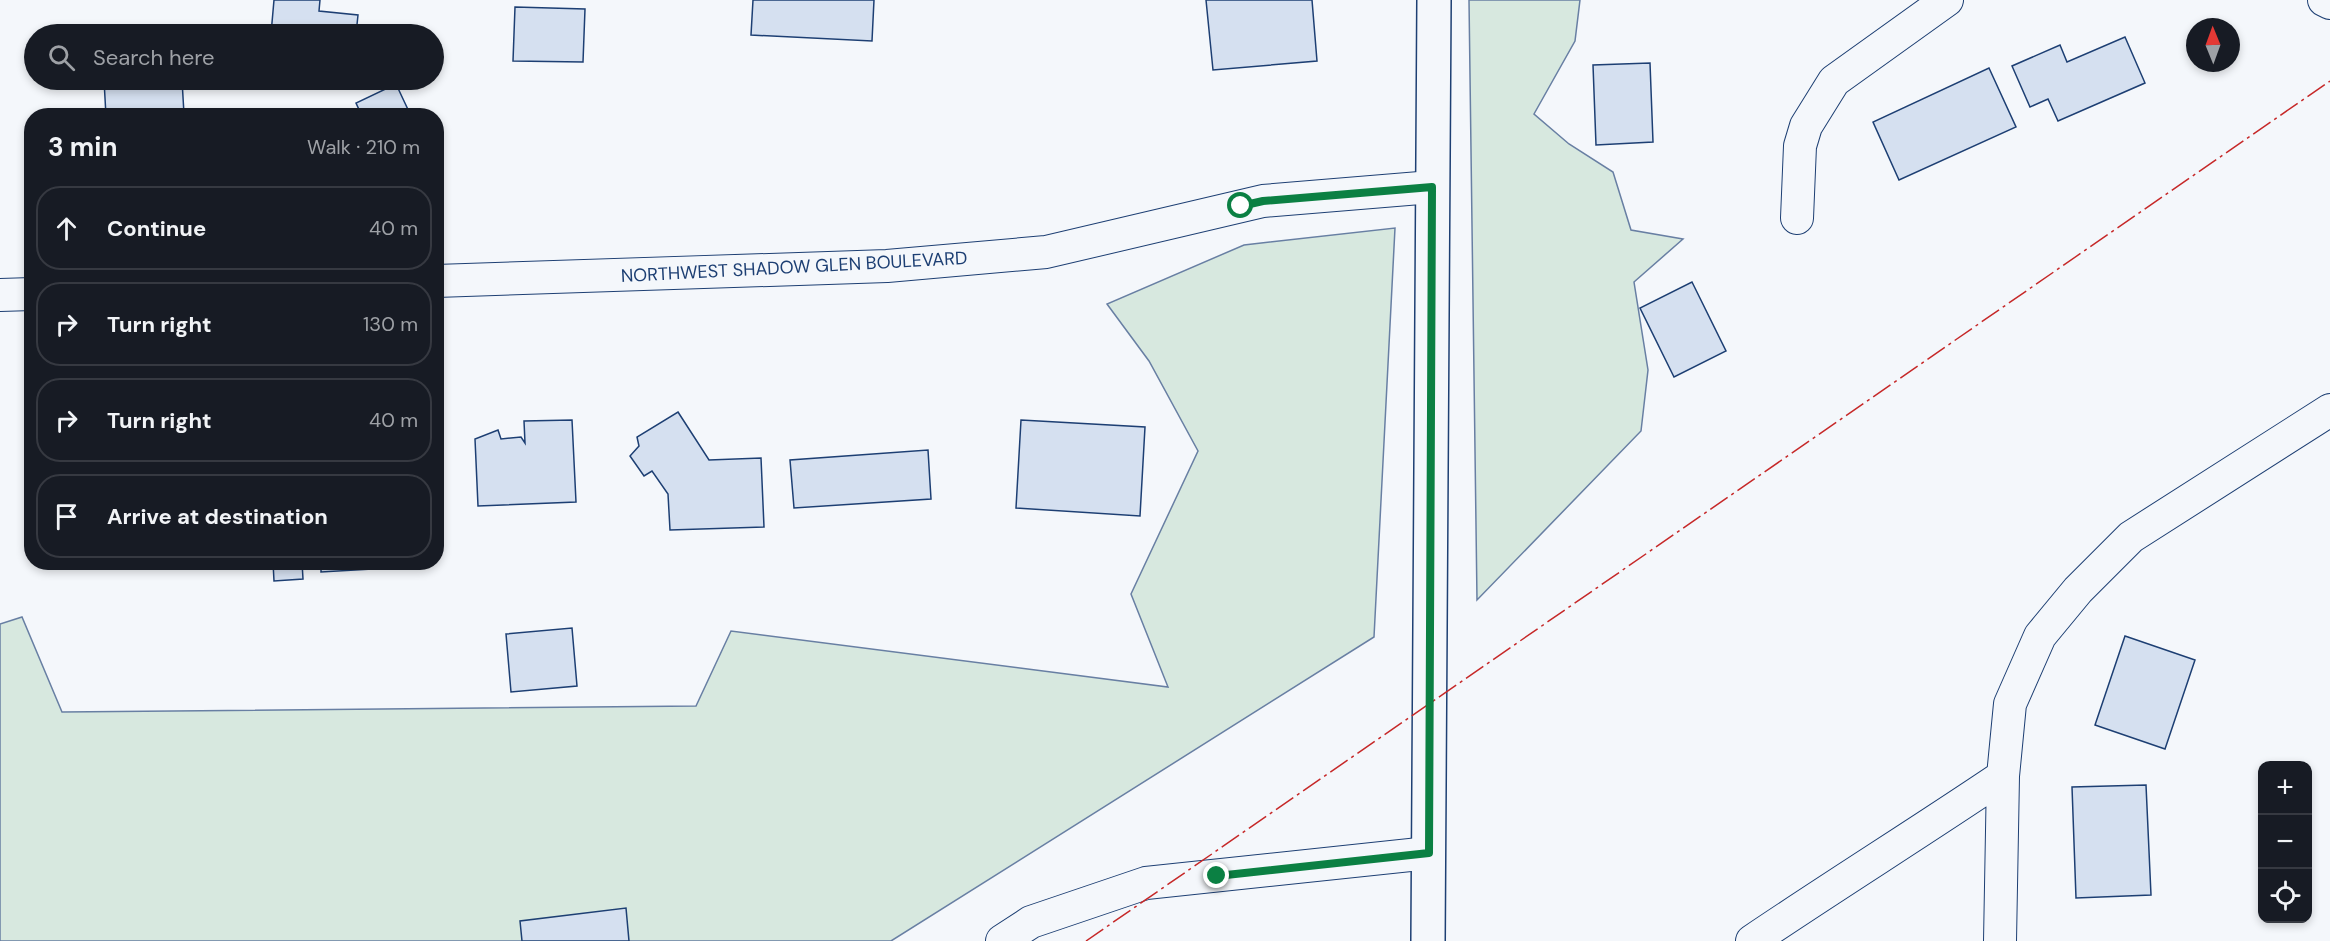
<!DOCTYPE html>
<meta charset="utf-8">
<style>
:root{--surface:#171b24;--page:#20242c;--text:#f1f3f6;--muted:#9ea1a6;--line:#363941}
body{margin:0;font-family:"DM Sans",sans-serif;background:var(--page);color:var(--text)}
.controls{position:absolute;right:18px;bottom:18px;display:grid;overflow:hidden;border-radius:12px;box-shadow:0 3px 9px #0003}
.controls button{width:54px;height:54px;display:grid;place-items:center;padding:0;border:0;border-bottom:2px solid var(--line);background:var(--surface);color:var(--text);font:30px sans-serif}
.compass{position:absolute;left:2186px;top:18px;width:54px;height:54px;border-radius:50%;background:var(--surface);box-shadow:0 3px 9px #0003;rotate:359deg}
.stop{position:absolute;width:18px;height:18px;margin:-14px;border:4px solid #0b8043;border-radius:50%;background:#fff}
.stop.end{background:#0b8043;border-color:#fff;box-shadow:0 2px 6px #0008}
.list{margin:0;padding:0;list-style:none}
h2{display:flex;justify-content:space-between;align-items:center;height:78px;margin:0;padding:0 24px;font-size:26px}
h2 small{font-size:20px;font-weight:400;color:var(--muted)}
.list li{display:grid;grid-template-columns:39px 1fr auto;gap:18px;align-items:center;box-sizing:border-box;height:84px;margin:0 12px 12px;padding:0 12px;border:2px solid var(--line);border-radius:24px}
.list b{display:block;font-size:22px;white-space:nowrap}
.list em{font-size:20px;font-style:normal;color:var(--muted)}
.icon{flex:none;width:33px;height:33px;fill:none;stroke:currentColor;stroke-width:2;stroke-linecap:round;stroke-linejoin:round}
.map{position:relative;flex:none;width:2330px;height:941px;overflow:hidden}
.search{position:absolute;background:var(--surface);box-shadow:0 3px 9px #0003;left:24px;top:24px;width:420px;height:66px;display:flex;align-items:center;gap:15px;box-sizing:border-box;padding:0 21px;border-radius:33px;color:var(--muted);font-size:22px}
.panel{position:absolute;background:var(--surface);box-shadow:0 3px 9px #0003;left:24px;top:108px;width:420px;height:462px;border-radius:24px}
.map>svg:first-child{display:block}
</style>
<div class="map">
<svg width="2330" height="941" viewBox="0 0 2330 941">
<rect width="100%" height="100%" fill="#f4f7fb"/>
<path fill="#d7e8df" stroke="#687fa3" stroke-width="1.5" d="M1469 0H1580L1575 41 1534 114 1569 144 1613 172 1631 230 1683 239 1634 282 1648 370 1641 431 1477 600Z
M1395 228 1374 637 891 941H0V624L22 617 62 712 696 706 731 631 1168 687 1131 594 1198 451 1149 361 1107 304 1244 245Z"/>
<path fill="#d5e0f0" stroke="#1d3f73" stroke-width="1.5" d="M274 0H320L319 11 358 15 356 34H271Z
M753 0H874L872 41 751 35Z
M1206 0H1312L1317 61 1213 70Z
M515 7 585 9 583 62 513 61Z
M2125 37 2145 83 2058 121 2048 99 2030 107 2012 66 2060 45 2067 62Z
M1650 63 1653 142 1596 145 1593 65Z
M1989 68 2016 127 1899 180 1873 122Z
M104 80H182L184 114 106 116Z
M396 84 411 116H362L356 103Z
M1692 282 1726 351 1674 377 1640 308Z
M678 412 709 460 761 458 764 527 670 530 668 494 652 471 644 476 630 456 639 446 637 437Z
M572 420 576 502 478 506 475 439 498 430 501 439 521 437 525 443 524 421Z
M1021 420 1145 427 1140 516 1016 508Z
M928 450 931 499 794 508 790 460Z
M273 562H302L303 579 274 581Z
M321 562H373L372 569 321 572Z
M572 628 577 686 511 692 506 634Z
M2125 636 2195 660 2165 749 2095 725Z
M2146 785 2151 895 2076 898 2072 787Z
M626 908 629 941H522L520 921Z"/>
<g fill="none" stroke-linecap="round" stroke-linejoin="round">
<g stroke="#1d3f73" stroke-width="34">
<path id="street" d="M2324 0 2330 3
M1797 218 1800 146 1806 126 1834 81 1947 0
M436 281 887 266 1046 252 1263 201 1432 187
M0 295 32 294
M1002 941 1031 922 1146 883 1429 853
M1752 941C1835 885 1920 832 2003 776
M2000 941 2003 776 2010 704 2040 636 2078 590 2131 537 2330 410"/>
</g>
<g stroke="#1d3f73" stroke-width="36">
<path id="secondary" d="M1428 941 1434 0"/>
</g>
<use href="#street" stroke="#f4f7fb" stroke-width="32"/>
<use href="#secondary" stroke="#f4f7fb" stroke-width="33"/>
<path stroke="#c62828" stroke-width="1.5" stroke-dasharray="21 4.5 3 4.5" stroke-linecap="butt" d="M1086 941 2330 81"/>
</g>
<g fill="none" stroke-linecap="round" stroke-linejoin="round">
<path stroke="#0b8043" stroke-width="8" d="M1217 876 1429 853 1432 187 1263 201 1241 206"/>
</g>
<g text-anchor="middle" stroke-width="4.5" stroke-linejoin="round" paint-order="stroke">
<g font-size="18" fill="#1d3f73" stroke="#f4f7fb">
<text transform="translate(794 267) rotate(-3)" y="6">NORTHWEST SHADOW GLEN BOULEVARD</text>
</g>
</g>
</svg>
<div class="controls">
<button>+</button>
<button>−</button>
<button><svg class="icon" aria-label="locate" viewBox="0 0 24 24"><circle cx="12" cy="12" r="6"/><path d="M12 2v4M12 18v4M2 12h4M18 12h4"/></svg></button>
</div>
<svg class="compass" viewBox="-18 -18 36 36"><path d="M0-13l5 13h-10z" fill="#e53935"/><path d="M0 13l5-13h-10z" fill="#9ea1a6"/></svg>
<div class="stop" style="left:1241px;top:206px"></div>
<div class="stop end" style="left:1217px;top:876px"></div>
<div class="search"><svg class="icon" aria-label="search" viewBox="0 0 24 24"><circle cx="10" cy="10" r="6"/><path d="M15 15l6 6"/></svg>Search here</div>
<section class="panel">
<h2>3 min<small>Walk · 210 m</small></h2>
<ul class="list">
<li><svg class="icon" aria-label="ahead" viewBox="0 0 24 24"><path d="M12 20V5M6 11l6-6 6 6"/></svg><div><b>Continue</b></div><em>40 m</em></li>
<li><svg class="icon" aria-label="right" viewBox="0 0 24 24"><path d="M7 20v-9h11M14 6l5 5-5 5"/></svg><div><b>Turn right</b></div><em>130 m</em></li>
<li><svg class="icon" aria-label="right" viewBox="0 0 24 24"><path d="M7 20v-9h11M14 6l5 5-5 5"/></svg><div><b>Turn right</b></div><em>40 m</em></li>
<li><svg class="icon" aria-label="arrive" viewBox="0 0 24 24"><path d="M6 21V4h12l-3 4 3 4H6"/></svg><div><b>Arrive at destination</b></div></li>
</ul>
</section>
</div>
